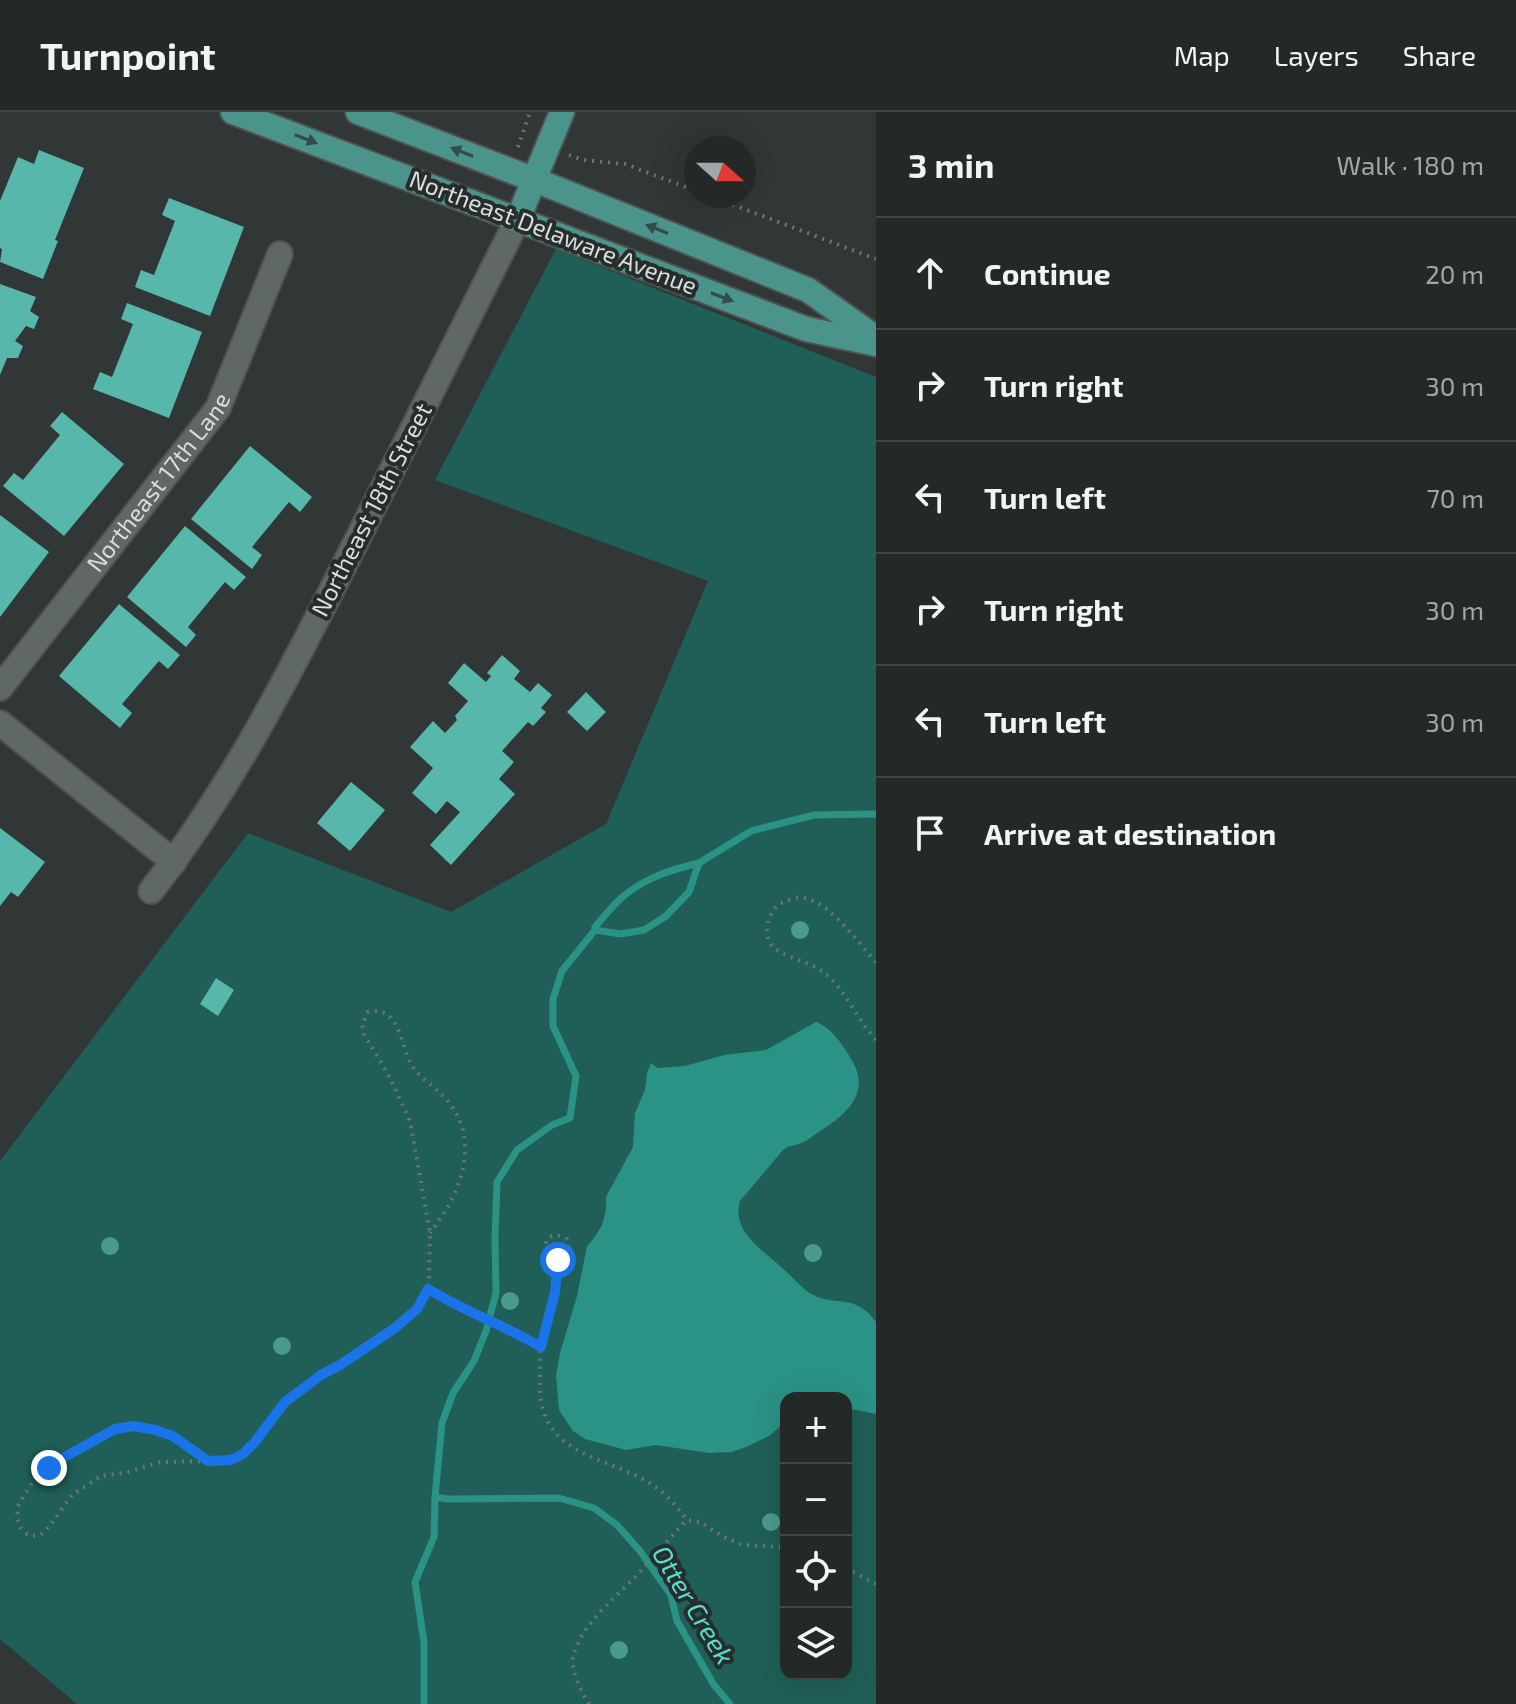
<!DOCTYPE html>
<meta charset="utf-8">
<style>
:root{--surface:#242928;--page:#303534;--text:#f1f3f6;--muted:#a3a6a8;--line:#414545}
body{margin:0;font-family:"Exo 2",sans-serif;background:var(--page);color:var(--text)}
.controls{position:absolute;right:24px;bottom:24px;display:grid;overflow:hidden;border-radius:16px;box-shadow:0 8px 32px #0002}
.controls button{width:72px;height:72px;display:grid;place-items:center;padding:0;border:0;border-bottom:2px solid var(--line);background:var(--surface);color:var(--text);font:40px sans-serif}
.compass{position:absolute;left:684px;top:24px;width:72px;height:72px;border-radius:50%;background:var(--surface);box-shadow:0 8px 32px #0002;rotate:111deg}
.stop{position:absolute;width:24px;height:24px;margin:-18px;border:6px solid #1a73e8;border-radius:50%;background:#fff}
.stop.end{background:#1a73e8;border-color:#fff;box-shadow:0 2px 8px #0008}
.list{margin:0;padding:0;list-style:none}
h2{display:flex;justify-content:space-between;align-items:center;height:104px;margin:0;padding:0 32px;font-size:34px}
h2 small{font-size:26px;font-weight:400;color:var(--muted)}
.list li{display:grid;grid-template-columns:52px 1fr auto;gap:24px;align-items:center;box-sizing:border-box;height:112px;padding:0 32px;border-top:2px solid var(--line)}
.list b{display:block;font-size:30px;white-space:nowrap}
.list em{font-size:26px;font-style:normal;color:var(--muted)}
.icon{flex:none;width:44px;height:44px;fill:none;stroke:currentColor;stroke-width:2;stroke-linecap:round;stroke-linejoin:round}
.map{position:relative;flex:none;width:876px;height:1592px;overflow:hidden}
header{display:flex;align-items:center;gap:48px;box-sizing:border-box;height:112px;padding:0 40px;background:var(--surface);border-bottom:2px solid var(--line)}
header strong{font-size:38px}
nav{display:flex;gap:44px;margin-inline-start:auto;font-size:28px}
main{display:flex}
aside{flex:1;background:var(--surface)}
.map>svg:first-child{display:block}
</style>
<header>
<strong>Turnpoint</strong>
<nav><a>Map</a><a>Layers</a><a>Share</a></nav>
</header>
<main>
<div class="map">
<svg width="876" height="1592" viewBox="0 0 876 1592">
<rect width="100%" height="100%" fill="#303736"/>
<path fill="#1f5f57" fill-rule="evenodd" d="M556 137 876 265V1592H77L0 1527V1049L248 721 451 800 606 712 708 469 435 368ZM786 1286H846V1562H786Z"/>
<path fill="#2b9286" d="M816 910C831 915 842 932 850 945 872 979 849 1001 820 1019 814 1023 806 1030 799 1032 791 1035 791 1032 783 1038L740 1089C731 1118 761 1137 780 1154 790 1162 798 1172 808 1180 834 1197 854 1179 876 1210V1302L846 1296V1286H786V1309L769 1324 746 1335 732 1340 709 1341 656 1333 626 1338 585 1327 573 1319 559 1298 556 1264 560 1241 577 1184 587 1134 594 1126 602 1113 606 1098V1085L633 1035 635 1001 645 978 647 961 651 951 658 956 685 954 724 943 766 938Z"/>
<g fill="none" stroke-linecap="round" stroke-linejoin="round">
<path stroke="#2b9286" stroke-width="7" d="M595 815C602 807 609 798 617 790 639 768 669 758 699 751
M435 1385 448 1387 559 1386 594 1396 617 1413 640 1439 671 1483 677 1509 714 1573 730 1592
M424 1592V1530L415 1470 434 1425 435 1385 442 1311 453 1281 474 1249 486 1219 496 1181 495 1126 497 1070 517 1038 552 1013 570 1006 576 964 553 914V887L562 859 595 818 621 822 644 818 666 804 689 780 699 751 751 719 814 703 876 702"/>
</g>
<path fill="#56b7aa" d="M39 38 84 56 55 128 58 129 43 167 0 150 2 137 0 136V89L18 45 34 52Z
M169 86 244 115 210 204 135 175 141 158 154 163 175 109 162 103Z
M0 172 36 185 30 199 39 205 34 217 26 214 15 229 23 234 18 246H7L0 263Z
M127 191 202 220 169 306 93 277 100 260 112 265 133 212 121 207Z
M62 300 124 352 64 424 3 374 14 361 23 368 60 323 50 314Z
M250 334 312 385 300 400 289 390 252 435 262 443 252 457 191 407Z
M0 403 49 440 0 505Z
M185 414 246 465 234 478 225 470 188 515 196 523 186 535 127 485Z
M119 492 180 543 168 557 159 549 122 592 132 601 120 616 59 564Z
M502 543 520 559 514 567 530 580 538 571 552 583 541 596 546 600 533 614 528 610 502 639 514 650 499 667 515 682 451 753 430 733 460 700 447 689 436 702 412 681 433 656 410 635 433 609 445 621 457 608 455 604 468 589 448 571 464 551 486 570 491 564 487 561Z
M586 580 606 600 587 619 567 600Z
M351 670 385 698 350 739 317 711Z
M0 716 45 750 18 785 11 780 0 794Z
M216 866 234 878 218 904 200 892Z"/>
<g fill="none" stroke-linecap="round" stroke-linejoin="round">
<g stroke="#4e5352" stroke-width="28">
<g id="minor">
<path id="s1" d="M0 576 218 296 280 142"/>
<path d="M0 611 174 750"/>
<path d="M151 779C235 672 296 549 357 428 410 321 464 214 518 107"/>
</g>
</g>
<g stroke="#4e5352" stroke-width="28">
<path id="major" d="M233 0 806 217 876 232
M358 0 535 68 808 178 876 226
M518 107 562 0"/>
</g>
<path stroke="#6f7574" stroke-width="4" stroke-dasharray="2 6" stroke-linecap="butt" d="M518 35 530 0
M569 43 583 48 625 52 696 79
M710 84 876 147
M876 850C856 830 822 776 791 787 783 790 776 793 772 801 767 809 765 822 770 831 777 844 809 849 823 860 846 877 856 907 876 928
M558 1159 557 1147C549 1143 547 1138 546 1129 552 1121 560 1123 567 1127L568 1135 565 1144 558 1148C558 1177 547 1204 541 1233 539 1246 540 1262 540 1276 541 1342 603 1344 648 1370 665 1380 676 1393 687 1408L700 1410 722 1424 742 1433 786 1435
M428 1177C464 1199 504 1213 541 1235
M208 1349 161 1350 128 1360 101 1364 72 1383 51 1412 41 1423 33 1424 27 1422 21 1416 17 1406 18 1394 35 1366 63 1346 115 1317 134 1314 155 1318 173 1324 208 1349 231 1348 243 1342 254 1331 285 1290 321 1263 340 1253 395 1216 417 1197 428 1177 429 1168 430 1121 410 1009 390 966 364 922 362 913 368 900C376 898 384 899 390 905 401 916 403 936 410 950 416 963 430 971 440 981 452 992 462 1008 464 1024 469 1061 452 1092 430 1121
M846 1456 876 1472
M589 1592C582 1581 571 1560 573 1546 578 1518 609 1491 628 1472 649 1452 666 1429 687 1408"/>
<use href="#minor" stroke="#606867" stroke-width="24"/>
<use href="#major" stroke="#4b948c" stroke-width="24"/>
</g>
<g fill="#4a9a90">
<circle cx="800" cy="818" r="9"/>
<circle cx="110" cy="1134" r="9"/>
<circle cx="813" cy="1141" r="9"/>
<circle cx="510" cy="1189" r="9"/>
<circle cx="282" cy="1234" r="9"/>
<circle cx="771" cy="1410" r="9"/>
<circle cx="619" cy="1538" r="9"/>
</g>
<defs><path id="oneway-solid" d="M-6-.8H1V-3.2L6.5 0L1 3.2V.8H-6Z" transform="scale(2)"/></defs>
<g fill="#314c49">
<use href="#oneway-solid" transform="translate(306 27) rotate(21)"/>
<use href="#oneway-solid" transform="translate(462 40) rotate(-159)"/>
<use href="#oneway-solid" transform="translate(657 117) rotate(-158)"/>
<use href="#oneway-solid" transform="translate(722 185) rotate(21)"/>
</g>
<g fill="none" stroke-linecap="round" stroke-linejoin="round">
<path stroke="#1a73e8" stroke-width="10" d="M49 1356 63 1346 115 1317 134 1314 155 1318 173 1324 208 1349 231 1348 243 1342 254 1331 285 1290 321 1263 340 1253 395 1216 417 1197 428 1177C464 1199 504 1213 541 1235L555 1180 558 1148"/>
</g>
<g text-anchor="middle" stroke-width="8" stroke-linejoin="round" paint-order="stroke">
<g font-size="24" fill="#d9dddc" stroke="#262d2c">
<text transform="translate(553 121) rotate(21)" y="8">Northeast Delaware Avenue</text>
<text dy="8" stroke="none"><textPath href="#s1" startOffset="260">Northeast 17th Lane</textPath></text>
<text transform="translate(372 398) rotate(-63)" y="8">Northeast 18th Street</text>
</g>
<g font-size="26" font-style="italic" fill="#52e0cf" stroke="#262d2c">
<text transform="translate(693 1493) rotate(59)" y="9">Otter Creek</text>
</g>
</g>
</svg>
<div class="controls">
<button>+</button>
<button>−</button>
<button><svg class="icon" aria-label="locate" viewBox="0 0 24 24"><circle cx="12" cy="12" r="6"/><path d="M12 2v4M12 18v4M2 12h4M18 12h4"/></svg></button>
<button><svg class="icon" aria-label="layers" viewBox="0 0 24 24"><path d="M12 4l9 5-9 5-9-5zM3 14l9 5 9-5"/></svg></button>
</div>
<svg class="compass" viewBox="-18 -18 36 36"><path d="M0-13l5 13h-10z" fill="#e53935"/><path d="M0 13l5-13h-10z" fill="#a3a6a8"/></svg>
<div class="stop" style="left:558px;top:1148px"></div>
<div class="stop end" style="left:49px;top:1356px"></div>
</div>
<aside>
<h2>3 min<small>Walk · 180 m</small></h2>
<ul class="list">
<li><svg class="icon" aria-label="ahead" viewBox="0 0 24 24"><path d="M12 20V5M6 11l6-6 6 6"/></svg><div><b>Continue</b></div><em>20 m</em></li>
<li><svg class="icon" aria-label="right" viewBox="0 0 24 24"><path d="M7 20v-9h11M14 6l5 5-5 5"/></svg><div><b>Turn right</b></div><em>30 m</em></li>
<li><svg class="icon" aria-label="left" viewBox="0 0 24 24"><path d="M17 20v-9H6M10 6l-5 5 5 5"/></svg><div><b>Turn left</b></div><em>70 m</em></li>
<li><svg class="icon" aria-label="right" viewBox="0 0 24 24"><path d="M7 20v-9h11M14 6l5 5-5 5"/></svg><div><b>Turn right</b></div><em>30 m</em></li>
<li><svg class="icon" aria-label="left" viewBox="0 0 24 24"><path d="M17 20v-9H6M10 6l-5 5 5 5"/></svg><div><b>Turn left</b></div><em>30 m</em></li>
<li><svg class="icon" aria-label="arrive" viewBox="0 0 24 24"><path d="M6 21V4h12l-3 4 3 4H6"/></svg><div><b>Arrive at destination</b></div></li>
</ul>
</aside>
</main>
